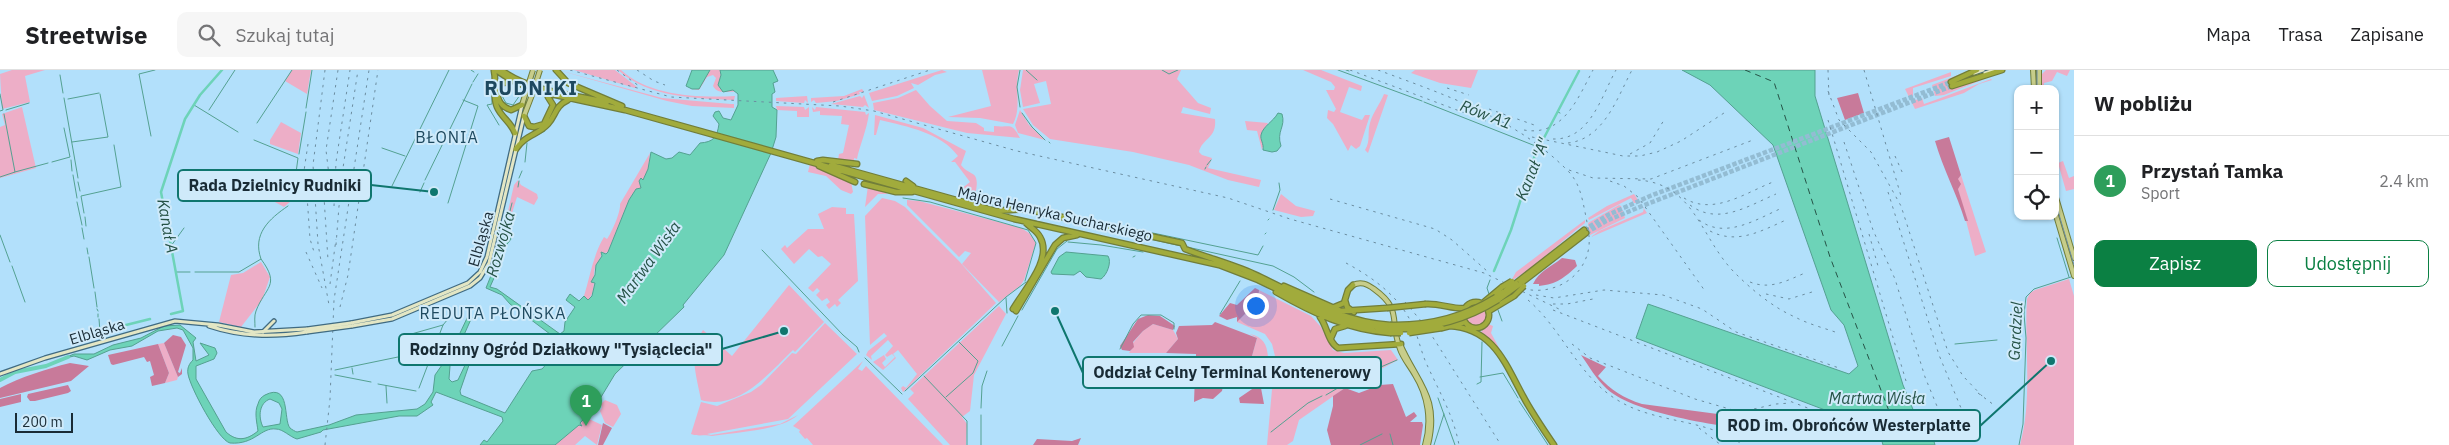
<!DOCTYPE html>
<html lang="pl">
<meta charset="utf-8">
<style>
:root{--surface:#fff;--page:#f6f6f6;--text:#202124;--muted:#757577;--line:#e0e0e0;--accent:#0b8043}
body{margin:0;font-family:"IBM Plex Sans",sans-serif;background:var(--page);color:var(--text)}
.controls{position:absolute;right:15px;top:15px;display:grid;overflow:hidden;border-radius:10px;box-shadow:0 1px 4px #0004}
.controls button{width:45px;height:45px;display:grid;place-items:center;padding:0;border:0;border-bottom:1px solid var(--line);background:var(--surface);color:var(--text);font:25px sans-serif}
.scale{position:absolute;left:15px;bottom:12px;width:58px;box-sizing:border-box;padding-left:5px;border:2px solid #192b35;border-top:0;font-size:14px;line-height:18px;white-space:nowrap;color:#192b35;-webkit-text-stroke:4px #cfeafa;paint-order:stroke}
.you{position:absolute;left:1255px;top:235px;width:18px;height:18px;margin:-12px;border:4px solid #fff;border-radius:50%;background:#1a73e8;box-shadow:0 0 0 8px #1a73e833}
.badge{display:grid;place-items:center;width:32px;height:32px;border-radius:50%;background:var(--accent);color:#fff;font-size:16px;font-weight:700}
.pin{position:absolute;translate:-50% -41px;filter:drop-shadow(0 1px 2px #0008)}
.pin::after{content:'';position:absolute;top:26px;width:18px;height:15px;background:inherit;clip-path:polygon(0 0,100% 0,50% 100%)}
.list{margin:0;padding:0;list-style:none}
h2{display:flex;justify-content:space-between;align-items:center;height:65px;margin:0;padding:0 20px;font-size:21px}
h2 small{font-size:16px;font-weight:400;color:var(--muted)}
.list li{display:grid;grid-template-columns:32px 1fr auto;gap:15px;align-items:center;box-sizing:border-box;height:90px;padding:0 20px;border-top:1px solid var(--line)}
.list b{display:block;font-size:19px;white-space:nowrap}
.list p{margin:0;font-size:16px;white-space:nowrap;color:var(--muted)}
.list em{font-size:16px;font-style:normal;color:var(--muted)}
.actions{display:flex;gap:10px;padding:15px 20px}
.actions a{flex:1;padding:11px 0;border:1px solid var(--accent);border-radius:10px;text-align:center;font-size:18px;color:var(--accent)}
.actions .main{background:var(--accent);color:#fff}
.icon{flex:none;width:28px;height:28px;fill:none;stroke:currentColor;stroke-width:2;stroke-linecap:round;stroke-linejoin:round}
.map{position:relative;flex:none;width:2074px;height:375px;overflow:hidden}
header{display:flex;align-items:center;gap:30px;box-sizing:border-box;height:70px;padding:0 25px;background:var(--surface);border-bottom:1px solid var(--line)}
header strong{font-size:24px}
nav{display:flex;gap:28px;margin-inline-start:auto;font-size:18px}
.search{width:350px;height:45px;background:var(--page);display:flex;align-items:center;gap:12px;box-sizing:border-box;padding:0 18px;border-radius:10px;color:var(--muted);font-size:19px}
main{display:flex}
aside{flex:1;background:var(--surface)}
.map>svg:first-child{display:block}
</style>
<header>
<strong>Streetwise</strong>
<div class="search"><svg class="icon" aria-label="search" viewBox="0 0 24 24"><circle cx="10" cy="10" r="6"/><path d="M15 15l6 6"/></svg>Szukaj tutaj</div>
<nav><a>Mapa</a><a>Trasa</a><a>Zapisane</a></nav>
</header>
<main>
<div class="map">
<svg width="2074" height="375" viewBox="0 0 2074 375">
<rect width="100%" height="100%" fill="#b2e0fb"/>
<path fill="#edaec7" d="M12 0H45L25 6 30 32 2 39 0 42 2 39 0 4Z
M292 0H311L307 24 285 11Z
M558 0 662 28 731 34H734V38L692 36 667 31Z
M574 0H615L637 17 635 18Z
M618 0H621C649 26 698 28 735 26L734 30C695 28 649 28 618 0Z
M710 0H720L721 6 718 15 724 21 733 20 736 22C728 21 718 25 713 16L716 8 713 5 707 7 699 20 692 19 704 9Z
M942 0 947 2 935 5 918 15 911 13 914 18 897 26 872 31 869 23Z
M982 0H1019C1014 19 1022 37 1013 54L980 48 948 47 991 36Z
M1023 0H1181L1177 9 1198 33 1211 38 1210 44 1183 37 1181 43 1215 49C1217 69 1202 68 1199 82L1202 85 1212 88 1208 98 1261 110 1259 117 1228 110 1189 95 1133 82 1050 69 1033 55 1023 39 1051 34 1046 11 1034 14 1040 33 1023 37 1020 20Z
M1303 0H1321L1362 16 1361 21 1349 17 1340 42 1362 50 1365 45H1370L1360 76 1356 79 1351 75 1348 81 1333 54 1327 48 1328 40 1334 42 1336 39 1326 20H1334L1335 17 1331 12Z
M1415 0H1478L1471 18 1440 13 1411 3Z
M1971 0H1973L1950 10 1953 18 2007 0 1944 25 1935 26 1932 15Z
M2046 0H2070L2067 6 2057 2 2052 11 2044 13V19H2042V4Z
M1951 2V6L1913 18V28L1916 30 1922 28 1924 34 1938 29 1991 9 1992 10 1979 14 1964 23 1915 39 1905 19Z
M862 19 864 22H859L860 24 837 31 816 33 814 30 811 32V28L844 26Z
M916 20 930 36 947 51 976 53 984 58V61L994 62V56C1011 58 1011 51 1020 68L967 63 874 40 873 33 898 28Z
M1384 24 1388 25 1368 83 1365 80C1371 70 1367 63 1370 53 1373 42 1380 34 1384 24Z
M864 25 869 38 865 35 863 37 831 34 860 26 862 28Z
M807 26 808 33 805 30 804 33 776 31V28Z
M776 36 804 37 805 40 809 37V47H797V41L777 40Z
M22 37 36 98 0 108V57L5 55 2 44Z
M812 37 815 40 816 37 865 42 866 45 869 43C867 60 859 77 857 89L854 88V92L838 90 839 84 843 83 849 55 841 54 842 46 820 45V41L813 42Z
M1020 40 1029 55 1045 70 1018 63 1015 55Z
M875 45 923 58 966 81 961 95C971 108 981 98 975 126L965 123 961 119 970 112 955 92H951L958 86C940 62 908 57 880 50L876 65H874Z
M1245 51 1268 53 1261 64 1264 73 1262 80 1257 61 1247 60Z
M281 52 301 63 298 84 270 74V70Z
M650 83 648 99 643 110 639 111 641 118 636 119 629 130 608 182 601 184C601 189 599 190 596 195 591 206 598 220 588 230L584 226C590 207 593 185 604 167L607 169C612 162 621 141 620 134Z
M2063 91 2069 108 2074 106V119L2066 121 2058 93Z
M810 94 850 112V114L851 112 853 122 851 124 841 120 826 106 808 102Z
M1961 105 1986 182 1975 186 1958 119 1957 110Z
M221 109 238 110 261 121 265 114 292 122 291 131 284 137 244 115Z
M518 110 521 115 537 124 538 128 534 135 517 127 508 156 507 153 505 154 514 115Z
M868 116 888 124H878L865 137Z
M1281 124 1296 136 1315 141 1313 146 1301 147 1274 140Z
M1634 124 1647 143 1591 167 1599 161 1643 142 1644 138 1640 133H1634L1631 128 1589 150 1588 148 1607 136Z
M882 128 895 131 905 137 959 191 996 233 903 322 901 318 903 316 906 318 917 304 898 280 893 284 896 288 883 300 873 292 884 285 886 289 882 293 885 297 895 287 892 284 887 287 885 285 893 276 888 270 871 286 872 290 866 285 868 281 887 266 884 263 870 275 865 146Z
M907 130 919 131 1021 158 1029 163 1036 173 1024 210 1020 216 999 232 962 194 971 183 965 181 959 187 907 135Z
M1619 135 1621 136 1625 148 1590 165 1588 153Z
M832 137 846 138V144H854L858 211 838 230 841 233 837 237 835 234 829 239 826 235 830 232 827 228 822 231 816 225 820 221 817 218 813 222 808 218 831 194 822 186 818 187 809 179 794 194 781 179 785 175 787 178 808 159H824L818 144Z
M1585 150V153C1560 172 1538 195 1511 211L1516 202Z
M261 192 270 207 262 230 241 257 219 252 231 205 243 203Z
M2069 209 2074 226V375H2020C2033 328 2024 277 2027 229L2030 223 2035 220Z
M789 215 824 252 795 282 793 280C768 304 739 341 701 330 696 303 688 284 703 260L732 286Z
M1259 220 1311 246 1321 257 1333 280 1344 283 1391 280 1398 290 1345 318 1299 350 1293 371 1287 375H1267L1275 286 1272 274 1265 264 1237 252 1258 231Z
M999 236 1006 244 974 305 970 341 962 347 967 354 966 375H950L908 329 914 323 910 319Z
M1486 239 1487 249 1484 253 1475 256 1468 252 1465 248Z
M825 253 857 284 788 349 707 364 711 365 780 354 798 345C780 361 736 362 712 366 705 364 699 367 691 364L701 332 717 336 751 322 761 315 792 283 796 284Z
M1153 254 1173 260 1178 269 1166 283H1129L1133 277V273L1143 261Z
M1488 254 1493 256 1491 263 1503 285 1481 262Z
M1250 264C1263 267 1267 274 1268 287L1252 286 1257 268Z
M164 273 178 307 177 310 165 313 169 303 158 274Z
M863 291 858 299 862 301 866 296 943 375H813L807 368 805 369 799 362 800 360 793 356Z
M605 330 617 335 621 344 613 357 605 353 600 341 602 338 601 334Z
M595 337 589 349 602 355 597 375 585 366 575 375H555L579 355 581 357 580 354Z"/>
<path fill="#c87a9a" d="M1858 23 1864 43 1845 50 1837 28Z
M1949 67 1961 105 1958 109 1961 114 1958 119 1968 151H1965C1957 124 1943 99 1935 71Z
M1562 188 1575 190 1577 196C1564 208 1557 214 1539 216V214H1533C1539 201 1551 197 1562 188Z
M1255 218 1259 220 1258 231 1237 252V247L1227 250 1219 246 1230 233 1237 235Z
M1148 245 1160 246 1175 256 1173 260 1153 254 1143 261 1133 272 1134 277 1130 281 1122 280 1120 276 1138 249Z
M1215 252 1257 268 1252 286 1240 295 1238 303 1232 306 1220 300 1211 304 1196 302V284L1166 283 1178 269 1176 263 1179 256 1212 255Z
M173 265 181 267 186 275 178 302 180 303 182 298V304L178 307 164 273Z
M158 274 169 303 165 313 152 316 150 307 154 305 150 291 147 292 144 287 113 295 111 294 108 285Z
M1581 285 1606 297 1598 306C1611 320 1623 328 1642 334L1794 354 1806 357 1808 367C1759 361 1642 350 1607 319 1596 309 1589 296 1581 285Z
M70 293 89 296 71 311 0 328V318C21 307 46 299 70 293Z
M1195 305 1199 306 1207 314 1223 316 1222 321 1213 329 1203 328 1194 332Z
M1393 314 1406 347 1414 342 1417 346 1410 352H1422L1423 355 1420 375H1331L1327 360 1333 336V326L1345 318 1359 323 1380 315Z
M68 315 71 321 68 323 35 331H30L27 327 28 324Z
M1258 315 1261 318 1264 334 1240 333 1239 328Z
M21 324V332L0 337V329Z
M603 353 612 358 603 375H598Z
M1081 368 1078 375H1033L1037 369 1072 371Z"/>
<path fill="#6dd3b8" stroke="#54a191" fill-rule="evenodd" d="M692 0H710L699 19H692L686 16Z
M720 0H773L778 11 773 13 775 22 772 24V37L777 40 776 67 771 83 724 185 683 235 684 237 615 304 595 337 580 353 582 356 579 355 555 375H480L484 370 487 372 503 351 502 347 436 322 431 332 433 335 417 346H399L323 360 321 362 297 369C290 367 283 359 276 359 261 357 255 375 230 373 218 370 190 317 188 304 187 298 189 294 193 290V278L183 260 177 258 158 261 132 276 110 280 87 290 74 286 62 289 74 284H94L113 275 141 268 164 256 180 255 196 268 193 272 196 291 209 285 200 273 215 278 217 283 214 289 196 296V309L226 362C237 372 247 370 258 361 257 353 254 342 258 334 259 330 261 327 265 325 291 312 283 350 290 358 291 359 296 362 297 362L329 355 356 345 417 339 425 334 433 322 435 305 451 282 469 244 472 247 450 296 449 309 452 312 458 310 466 293 469 295 460 321 461 325 505 343 532 301 542 299 551 289 549 287 551 284 547 282 554 267 510 234 502 225 486 218 496 193 505 154H507V162L511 169 501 182 498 199 490 217 497 219 560 264 564 261 565 252 575 237 566 230 570 224 579 231 584 226 588 230 592 226 595 213 591 212 595 205 596 195 602 186 601 182 606 184 608 182 629 130 636 119 641 118 639 111 641 108 643 110 648 99 651 82 666 89 672 88 679 82 690 85 700 73C713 72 717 68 719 54L713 46 715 42 719 41 723 48 731 50 738 35V24L733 20 723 22 718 15 721 5ZM270 329 279 333 282 339 280 354 263 357C258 347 259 333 270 329Z
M1682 0H1815V26L1903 315 1923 364 1933 368 1935 375H1883L1881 368 1867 356 1636 268 1648 234 1849 304 1858 296 1844 255 1831 240 1773 75 1710 15Z
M1278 43 1282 44C1286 57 1276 61 1281 76L1277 81 1272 82 1263 80C1264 73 1260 70 1261 65 1263 56 1273 52 1278 43Z
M1066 182 1108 186C1112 192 1107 205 1101 209L1086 207 1080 201 1074 205 1052 204 1051 202 1059 187Z"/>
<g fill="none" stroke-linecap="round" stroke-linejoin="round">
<path stroke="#54a191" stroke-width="1" d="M471 0 474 2
M1026 0 1037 10
M1162 0 1169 4 1178 0
M1338 0 1422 31
M1346 0 1349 1
M1579 1V0
M60 5 63 23
M473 12 478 4
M503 16 501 24 506 33 513 35 520 25
M492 17V34L487 35 499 55
M0 24 3 40 0 41
M64 28 78 108
M68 29 99 23
M1424 32 1538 77
M194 35 238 62
M1020 37 1017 17 1020 0
M306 38 312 0
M6 40 29 33
M209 40 235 0
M1558 42 1560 43
M1022 43 1032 57 1045 70
M257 53 292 0
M537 65 545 61
M151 66 139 4 155 0
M254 70 298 88 295 110
M72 72 108 67 100 24
M1049 72 1050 73
M382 78 405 86
M299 84 306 42
M71 90 72 101
M52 92 70 87 64 58
M525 92 527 73
M1207 95 1211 90
M1205 99 1206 97
M15 102 48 93
M73 105 77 128
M0 107 15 102 4 44
M519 108 522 101
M425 110 472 14
M78 112 80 121
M392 116 449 0
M518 117 519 111
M420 122 424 113
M903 128 930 132 1028 160 1036 173 1025 211
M77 132 82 155
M448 133 478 36 463 30
M989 134 1008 138
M1273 140 1280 120 1279 113
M1020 141 1077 153
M84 143 81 126 121 117 114 75
M85 147 86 156
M1268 150 1269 149
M507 153 512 133
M1079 154 1142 167
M82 158 84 169
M1148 162 1258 185 1263 176
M1265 164 1266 163
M0 165 10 192
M1146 168 1181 176
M2057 168 2069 207
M1068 172 1101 175 1143 182
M171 176 184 158
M1187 177 1273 196 1294 207 1314 222
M87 178 88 184
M762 180 843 265 857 277 859 282
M89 187 94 218
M1133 187 1135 186
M261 189C252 164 269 149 288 136
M12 196 25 232
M177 202H190
M195 202H239L261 189C281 216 265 217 256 241 254 246 255 252 255 257
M95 222 97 237
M1489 224 1487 218 1490 210
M1006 228 1007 243
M97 239 98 241
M1022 240 1057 179 1067 171
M1498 240 1502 251
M98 244V247
M1220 244 1240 211
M99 249 100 262
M408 265 443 255
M1955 274 1997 270
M1002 276 1018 246
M1120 279 1133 254 1141 245H1161L1174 253V259
M408 286 433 281
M865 288 902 324
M352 298 353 304
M335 300 398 287
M335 305 371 312
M924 306 967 351V375
M1480 307 1503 303 1518 328
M1512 311 1520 325
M378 314 416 321
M1477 314 1481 312 1482 272
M386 316 387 333
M419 318 443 255 448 249
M905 321 1006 227 1026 212
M1326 325 1353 309 1397 290
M946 327 973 303 978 291 959 272
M1438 328 1455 375
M1519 331 1548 375
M1523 331 1528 339
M981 338 982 316 987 301
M981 345V375
M1271 362 1308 333 1322 326
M1390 364 1393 375
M1544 364 1551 375
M1360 375 1382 364
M1434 375 1444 344
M2019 375 2023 354 2026 268 2024 244 2026 227 2034 219 2071 207"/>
<path stroke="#6dd3b8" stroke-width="2.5" d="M1494 201 1511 160 1535 85 1579 1
M171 244 183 241 161 122 185 49 200 25 222 0
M118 257 150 249"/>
<path stroke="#6dd3b8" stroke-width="4" d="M0 310 15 302 46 296 68 287"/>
<path stroke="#265347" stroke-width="1" stroke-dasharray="6 5" stroke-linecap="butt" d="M1745 0 1774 12 1830 187 1902 375"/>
<path stroke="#93bcd3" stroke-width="4.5" stroke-dasharray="4.5 2" stroke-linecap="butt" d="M1584 160 1608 145 1650 126 1951 12
M1586 163 1606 151 1642 136 1952 16"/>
<g stroke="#406b82" stroke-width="5.5">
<path id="secondary" d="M1974 3 1983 0
M1985 3 1994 0
M351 253 392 245 468 213 480 202 487 187 522 35
M209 256C242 267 273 267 307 262
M352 256 392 249 470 216 480 208 489 193 524 46
M263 262 274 251
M0 304 45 288 175 251 218 255 254 262 307 259"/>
</g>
<g stroke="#717e3a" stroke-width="6">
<path id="primary" d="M2033 0 2034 19
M2039 19V0
M522 35 526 22
M524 46 532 25
M2055 124 2074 188
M2055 142 2074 206
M1353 215C1361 211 1367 214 1374 219 1403 240 1389 250 1400 279 1403 288 1410 296 1415 305 1428 326 1432 351 1425 375
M1400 274C1417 313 1440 327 1428 375"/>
</g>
<g stroke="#717e3a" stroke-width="7">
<path id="highway" d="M496 0 511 10 537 21 625 40 1014 149 1219 195 1258 210 1334 247 1358 254 1390 259
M501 0C532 22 570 24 607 32
M556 0 568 13 622 36
M494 1C497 14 492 25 497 37 501 47 511 52 515 63
M509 12 503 13 498 17C496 29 500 36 511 40L522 35
M1951 12 1977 0
M1952 16 2002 0
M524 46 529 56 534 57 544 54 553 35 548 27
M516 79C525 65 538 65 548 54 556 45 555 36 568 30
M817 91 823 90 857 94
M831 95 996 141 1025 139 1182 173 1185 179C1208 188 1232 194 1254 204 1300 225 1339 252 1390 255
M819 96 855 112
M906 111 913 116
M864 114 896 122H912
M1516 213 1584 160
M1520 214 1586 163
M1284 216 1341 241 1387 238
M1276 222C1313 243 1348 260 1390 263
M1496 227 1506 220
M1345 230 1347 237 1354 242
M1498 230 1509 222
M1463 245a13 13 0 1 1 26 0a13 13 0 1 1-26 0Z
M1484 232 1502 217
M1426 234C1439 233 1456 240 1465 238
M1332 238 1344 233 1348 220 1353 215
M1013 239C1024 220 1053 189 1040 167 1037 161 1031 158 1026 153
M1016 241 1055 175 1063 168 1077 165
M1489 241 1514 226
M1320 247C1327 256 1328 272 1338 278L1401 274
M1449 256C1493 258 1505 293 1523 326 1532 343 1543 359 1554 375
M1442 258 1465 252
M1331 268 1335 259 1345 256"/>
</g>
<use href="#secondary" stroke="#e3e6c4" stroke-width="3"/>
<use href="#primary" stroke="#c7cd8a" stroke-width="4"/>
<use href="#highway" stroke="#a1ab3c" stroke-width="4.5"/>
<path stroke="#6c8da0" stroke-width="1" d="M2037 0V19
M2055 131 2074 195"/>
<path stroke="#6c8da0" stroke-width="1" stroke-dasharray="2.5 5" stroke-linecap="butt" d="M325 0 313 95 318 174 329 235
M570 0 671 27 840 36 874 41 1017 81 1228 128 1290 149 1484 203 1561 240
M617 0 639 16
M637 0 654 11 665 15
M1350 0 1497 55
M1378 0C1445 25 1516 48 1568 101 1579 112 1582 127 1585 142 1587 153 1590 164 1589 176 1585 209 1551 227 1521 218
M1828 0 1829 28
M1864 0 1901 126
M1447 18 1469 25
M1828 21 1839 50 1871 82 1901 136 1948 282 1963 306 1984 328
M833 32 930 0
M1489 39 1537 56
M1828 50 1906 311
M1524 60C1563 67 1578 28 1593 0
M1532 67 1623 86H1640L1657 82 1681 71 1724 43
M1553 69C1590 70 1601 27 1616 0
M1844 72 1873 160 1895 209 1925 307 1941 346
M1568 73C1604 69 1617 28 1632 0
M1630 84 1650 73 1664 50
M1895 86 1903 104
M1569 100 1593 108 1651 109 1753 70
M318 103 324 127 328 190
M1638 110C1696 114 1700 169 1736 204 1752 220 1774 238 1795 247 1808 254 1824 258 1838 263
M306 111 310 169 315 185
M341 111 358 0
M1610 111 1624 116 1638 127 1705 221
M330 114 326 80 338 0
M301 121 308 74
M1888 122 1939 285 1973 367
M1684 128C1713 146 1745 123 1773 112
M1330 129 1435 159 1452 170 1487 201
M1690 135C1718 156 1748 136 1776 124
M334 136 336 92 350 0
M1699 150C1725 170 1757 149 1782 138
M1710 161C1737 175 1761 161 1786 150
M1869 164 1878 196
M336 175 339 136 347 106
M306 182 322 218
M1346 193C1372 207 1399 226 1412 254 1419 268 1421 283 1428 297 1440 323 1454 347 1459 375
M1750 212C1770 220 1786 211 1805 203
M330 214 336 169
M1766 224 1789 229 1812 222
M1536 225 1554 228 1604 220 1663 225 1702 239 1736 262 1839 298
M1528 230C1562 259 1579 308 1619 331 1657 354 1706 348 1743 375
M1405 232 1427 258 1501 375
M1553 234H1567L1593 229
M340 237 348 205 378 0
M1553 240 1844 352
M1572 274 1590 288 1695 329 1733 340 1763 341
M1978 323 1994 335
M1754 339 1776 334 1791 333
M1699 358 1721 375
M325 375 330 329 334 230 369 0"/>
<g stroke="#406b82" stroke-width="5.5" stroke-linecap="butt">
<path id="secondary-bridge" d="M307 259 351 253
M307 262 352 256"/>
</g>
<g stroke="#717e3a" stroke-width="6" stroke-linecap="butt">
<path id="primary-bridge" d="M526 22 533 0
M532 25 540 0"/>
</g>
<g stroke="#717e3a" stroke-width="7" stroke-linecap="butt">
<path id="highway-bridge" d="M1502 217 1512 211
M1506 220 1516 213
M1509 222 1520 214
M1514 226 1524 216
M1387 238 1426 234
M1390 255C1428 256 1464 247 1496 227
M1390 259C1428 260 1466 250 1498 230
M1390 263H1401
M1409 263 1442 258"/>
</g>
<use href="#secondary-bridge" stroke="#e3e6c4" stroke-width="3"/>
<use href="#primary-bridge" stroke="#c7cd8a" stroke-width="4"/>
<use href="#highway-bridge" stroke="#a1ab3c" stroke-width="4.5"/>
</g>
<g text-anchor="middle" stroke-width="4" stroke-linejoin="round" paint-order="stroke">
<g font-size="15" fill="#192b35" stroke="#cfeafa">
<text transform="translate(1055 144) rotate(13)" y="5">Majora Henryka Sucharskiego</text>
<text transform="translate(481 169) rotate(-74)" y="5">Elbląska</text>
<text transform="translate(97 262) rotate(-17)" y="5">Elbląska</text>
</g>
<g font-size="16" font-style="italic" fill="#265347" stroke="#cfeafa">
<text transform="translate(1486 44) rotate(21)" y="6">Rów A1</text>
<text transform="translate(1532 99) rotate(-68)" y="6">Kanał "A"</text>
<text transform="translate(168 156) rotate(80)" y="6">Kanał A</text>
<text transform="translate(500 174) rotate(-74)" y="6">Rozwójka</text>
<text transform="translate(648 192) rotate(-54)" y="6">Martwa Wisła</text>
<text transform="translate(2015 261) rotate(-87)" y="6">Gardziel</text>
<text x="1877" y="334">Martwa Wisła</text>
</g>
<g font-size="16" letter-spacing="1" fill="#1e495f" stroke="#cfeafa">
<text x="447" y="73">BŁONIA</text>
<text x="493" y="249">REDUTA PŁOŃSKA</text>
</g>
<g font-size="20" font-weight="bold" letter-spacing="1" fill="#1e495f" stroke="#cfeafa">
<text x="531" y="25">RUDNIKI</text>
</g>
</g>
<path fill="none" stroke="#0f766e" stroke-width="2" d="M434 122L371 115M784 261L722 279M1055 241L1083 303M2051 291L1980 356"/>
<g fill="#0f766e" stroke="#cfeafa" stroke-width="2">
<circle cx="434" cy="122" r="5"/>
<circle cx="784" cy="261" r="5"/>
<circle cx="1055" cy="241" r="5"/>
<circle cx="2051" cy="291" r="5"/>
</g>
<g fill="#cfeafa" stroke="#0f766e" stroke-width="2">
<rect x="178" y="100" width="193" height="31" rx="5"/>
<rect x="399" y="264" width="323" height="31" rx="5"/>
<rect x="1083" y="287" width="298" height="31" rx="5"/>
<rect x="1717" y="340" width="263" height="31" rx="5"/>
</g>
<g font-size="16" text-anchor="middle" font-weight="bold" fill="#192b35">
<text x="275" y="121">Rada Dzielnicy Rudniki</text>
<text x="561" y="285">Rodzinny Ogród Działkowy "Tysiąclecia"</text>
<text x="1232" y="308">Oddział Celny Terminal Kontenerowy</text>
<text x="1849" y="361">ROD im. Obrońców Westerplatte</text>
</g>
</svg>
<div class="controls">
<button>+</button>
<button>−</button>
<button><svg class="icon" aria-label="locate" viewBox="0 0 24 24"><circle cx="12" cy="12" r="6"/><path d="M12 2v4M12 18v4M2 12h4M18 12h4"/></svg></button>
</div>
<div class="scale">200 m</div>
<div class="you"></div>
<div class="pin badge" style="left:586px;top:356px;background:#2e9e5b">1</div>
</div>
<aside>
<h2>W pobliżu<small></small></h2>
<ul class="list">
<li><span class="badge" style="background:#2e9e5b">1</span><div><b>Przystań Tamka</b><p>Sport</p></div><em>2.4 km</em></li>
</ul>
<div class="actions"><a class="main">Zapisz</a><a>Udostępnij</a></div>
</aside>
</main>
